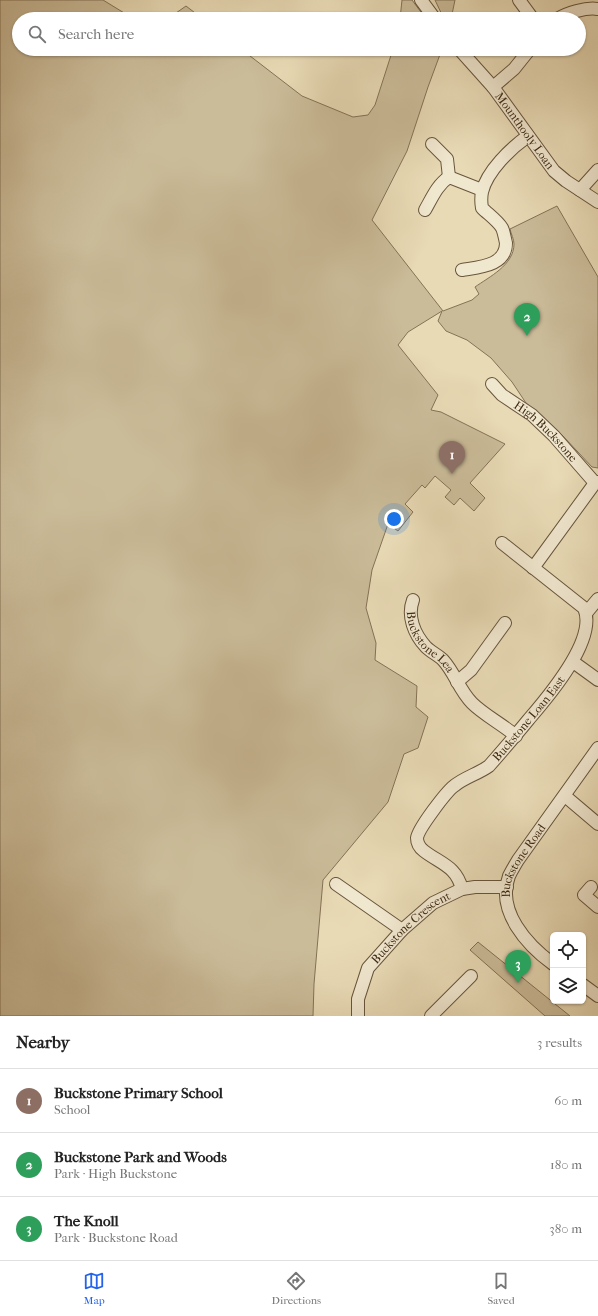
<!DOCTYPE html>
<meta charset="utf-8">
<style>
:root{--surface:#fff;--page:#f2f2f2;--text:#222;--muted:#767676;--line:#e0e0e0;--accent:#2563eb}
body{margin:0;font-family:"IM FELL French Canon",serif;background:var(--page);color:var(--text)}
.controls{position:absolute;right:12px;bottom:12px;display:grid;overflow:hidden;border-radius:6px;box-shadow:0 1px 3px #0004}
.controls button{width:36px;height:36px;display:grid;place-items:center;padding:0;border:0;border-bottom:1px solid var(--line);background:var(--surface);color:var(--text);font:20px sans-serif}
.you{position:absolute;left:394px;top:519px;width:14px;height:14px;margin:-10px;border:3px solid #fff;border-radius:50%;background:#1a73e8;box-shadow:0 0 0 6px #1a73e833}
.badge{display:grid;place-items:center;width:26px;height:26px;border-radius:50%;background:var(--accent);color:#fff;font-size:13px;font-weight:700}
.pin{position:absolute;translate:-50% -33px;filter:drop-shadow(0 1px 2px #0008)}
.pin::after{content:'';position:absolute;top:21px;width:14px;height:12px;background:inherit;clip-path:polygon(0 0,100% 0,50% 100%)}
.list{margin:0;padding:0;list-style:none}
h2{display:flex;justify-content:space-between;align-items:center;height:52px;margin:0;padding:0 16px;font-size:17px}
h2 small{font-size:13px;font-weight:400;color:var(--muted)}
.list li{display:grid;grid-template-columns:26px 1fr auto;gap:12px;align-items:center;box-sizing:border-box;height:64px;padding:0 16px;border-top:1px solid var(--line)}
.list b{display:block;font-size:15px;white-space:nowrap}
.list p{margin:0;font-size:13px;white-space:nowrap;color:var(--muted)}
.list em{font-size:13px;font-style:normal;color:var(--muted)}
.icon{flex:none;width:22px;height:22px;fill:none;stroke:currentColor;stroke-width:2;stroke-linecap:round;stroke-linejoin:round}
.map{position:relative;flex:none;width:598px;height:1016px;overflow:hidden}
.search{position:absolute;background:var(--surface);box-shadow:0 1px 3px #0004;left:12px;right:12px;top:12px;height:44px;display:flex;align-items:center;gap:10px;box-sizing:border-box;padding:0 14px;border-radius:22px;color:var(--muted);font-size:15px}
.sheet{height:244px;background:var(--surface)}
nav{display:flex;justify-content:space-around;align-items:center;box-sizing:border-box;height:56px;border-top:1px solid var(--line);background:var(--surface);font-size:11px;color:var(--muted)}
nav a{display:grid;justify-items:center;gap:2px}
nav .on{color:var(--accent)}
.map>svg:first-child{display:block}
</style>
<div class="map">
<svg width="598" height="1016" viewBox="0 0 598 1016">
<rect width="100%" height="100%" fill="#e8dab5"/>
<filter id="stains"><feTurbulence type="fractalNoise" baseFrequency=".005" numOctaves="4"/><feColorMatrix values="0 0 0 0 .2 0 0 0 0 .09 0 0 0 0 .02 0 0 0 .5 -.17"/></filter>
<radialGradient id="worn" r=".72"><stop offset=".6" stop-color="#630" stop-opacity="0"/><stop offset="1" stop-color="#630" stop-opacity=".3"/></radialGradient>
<path fill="#cbbc99" stroke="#847256" d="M0 0H103L134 19H19V49H241L302 96 353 117 368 115 375 105 393 49H442L428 87 407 151 372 220 443 311 472 300 479 294 475 287C489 277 514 265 514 244 514 239 511 234 510 229L557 206 598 277V468L592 467 562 435 526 403 512 382 491 358 467 340 446 331 438 321 442 311 408 332 398 345 438 395 431 410 441 412 505 444 470 483 485 498 474 511 460 498 454 505 445 497 451 490 435 476 425 488 422 485 405 504 413 512 398 531 388 524 372 570 366 608 376 643 375 660 417 686 416 707 428 717 418 748 404 754 388 802 323 880 314 984 313 1016H0Z
M402 0H412L426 19H400Z
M435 0H455L451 19H444Z
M186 6 203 19H171L176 13Z
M478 942 570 1016H545L470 950Z"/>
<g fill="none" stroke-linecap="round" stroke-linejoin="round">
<g stroke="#68553c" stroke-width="14">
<g id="minor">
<path d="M421 0 435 19"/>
<path d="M519 0 533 19"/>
<path d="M557 19C567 13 586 7 598 9"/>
<path id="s1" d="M459 49 493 87 554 171 566 181 598 202"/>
<path d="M493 87 514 69 530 49"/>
<path d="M432 144 447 159 449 177"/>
<path d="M580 190 598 170"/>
<path d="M425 210C432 198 437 185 449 177L482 190"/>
<path d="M462 270C479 267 506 266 506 243 505 239 504 232 502 228 498 221 488 214 482 208 481 202 481 197 482 192 487 171 511 148 528 136"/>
<path id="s2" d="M492 384 502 395 532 415 554 436 595 483"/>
<path d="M533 568 595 483 598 482"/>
<path id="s3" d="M413 600C407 616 414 634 426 647 431 652 438 655 443 660 455 673 459 690 472 703 484 715 502 724 516 736"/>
<path d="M587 612 598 599"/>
<path d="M576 664 598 680"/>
<path d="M457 682 471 670 505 623"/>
<path d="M565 796 598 824"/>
<path d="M336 884 402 930"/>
<path d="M591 887 584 895 598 907"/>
<path id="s4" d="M462 889C456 866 441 864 424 851 420 848 417 843 417 838 418 829 446 792 454 786 465 777 478 774 489 766 503 750 516 735 529 719 548 697 598 639 584 608L502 543"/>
<path id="s5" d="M553 964C527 945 496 911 509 876 512 870 515 865 518 860L598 748"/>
<path d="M583 985 598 996"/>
<path id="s6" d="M358 1016V999L368 968 402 930 433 903 462 889 475 887H507"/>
<path d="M431 1016 471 976"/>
</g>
</g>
<use href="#minor" stroke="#f0e7cf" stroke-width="12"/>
</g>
<g text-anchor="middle" stroke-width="3" stroke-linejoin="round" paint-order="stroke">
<g font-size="12" fill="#3d2913" stroke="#f0e7cf">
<text dy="4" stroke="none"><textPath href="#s1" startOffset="105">Mounthooly Loan</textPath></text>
<text dy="4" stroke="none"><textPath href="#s2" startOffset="72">High Buckstone</textPath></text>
<text dy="4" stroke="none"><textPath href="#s3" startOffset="49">Buckstone Lea</textPath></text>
<text dy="4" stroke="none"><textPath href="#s4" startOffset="237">Buckstone Loan East</textPath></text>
<text dy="4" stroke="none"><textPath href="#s5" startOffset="125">Buckstone Road</textPath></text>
<text dy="4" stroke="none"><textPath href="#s6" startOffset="109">Buckstone Crescent</textPath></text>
</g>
</g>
<rect width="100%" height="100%" filter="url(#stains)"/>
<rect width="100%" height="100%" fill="url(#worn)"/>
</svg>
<div class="controls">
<button><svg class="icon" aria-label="locate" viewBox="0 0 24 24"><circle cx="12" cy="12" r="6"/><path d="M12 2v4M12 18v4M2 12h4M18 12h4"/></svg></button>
<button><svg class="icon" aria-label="layers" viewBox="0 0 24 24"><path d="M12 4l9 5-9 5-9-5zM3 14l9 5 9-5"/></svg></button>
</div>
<div class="you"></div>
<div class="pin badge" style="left:452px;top:474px;background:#8d6e63">1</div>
<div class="pin badge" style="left:527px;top:336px;background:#2e9e5b">2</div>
<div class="pin badge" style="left:518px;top:983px;background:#2e9e5b">3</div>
<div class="search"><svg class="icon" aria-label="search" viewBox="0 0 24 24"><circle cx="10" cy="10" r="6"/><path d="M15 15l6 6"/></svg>Search here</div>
</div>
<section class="sheet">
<h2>Nearby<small>3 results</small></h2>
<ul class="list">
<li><span class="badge" style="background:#8d6e63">1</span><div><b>Buckstone Primary School</b><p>School</p></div><em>60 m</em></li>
<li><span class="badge" style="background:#2e9e5b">2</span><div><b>Buckstone Park and Woods</b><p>Park · High Buckstone</p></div><em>180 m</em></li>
<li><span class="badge" style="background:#2e9e5b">3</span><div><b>The Knoll</b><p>Park · Buckstone Road</p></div><em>380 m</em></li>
</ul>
</section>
<nav>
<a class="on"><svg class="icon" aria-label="map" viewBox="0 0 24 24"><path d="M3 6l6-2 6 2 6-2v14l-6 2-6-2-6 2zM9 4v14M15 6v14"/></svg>Map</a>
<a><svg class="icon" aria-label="directions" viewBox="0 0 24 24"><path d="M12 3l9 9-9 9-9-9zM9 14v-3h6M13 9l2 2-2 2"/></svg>Directions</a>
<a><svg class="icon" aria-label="saved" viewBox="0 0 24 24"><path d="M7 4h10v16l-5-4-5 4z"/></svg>Saved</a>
</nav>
